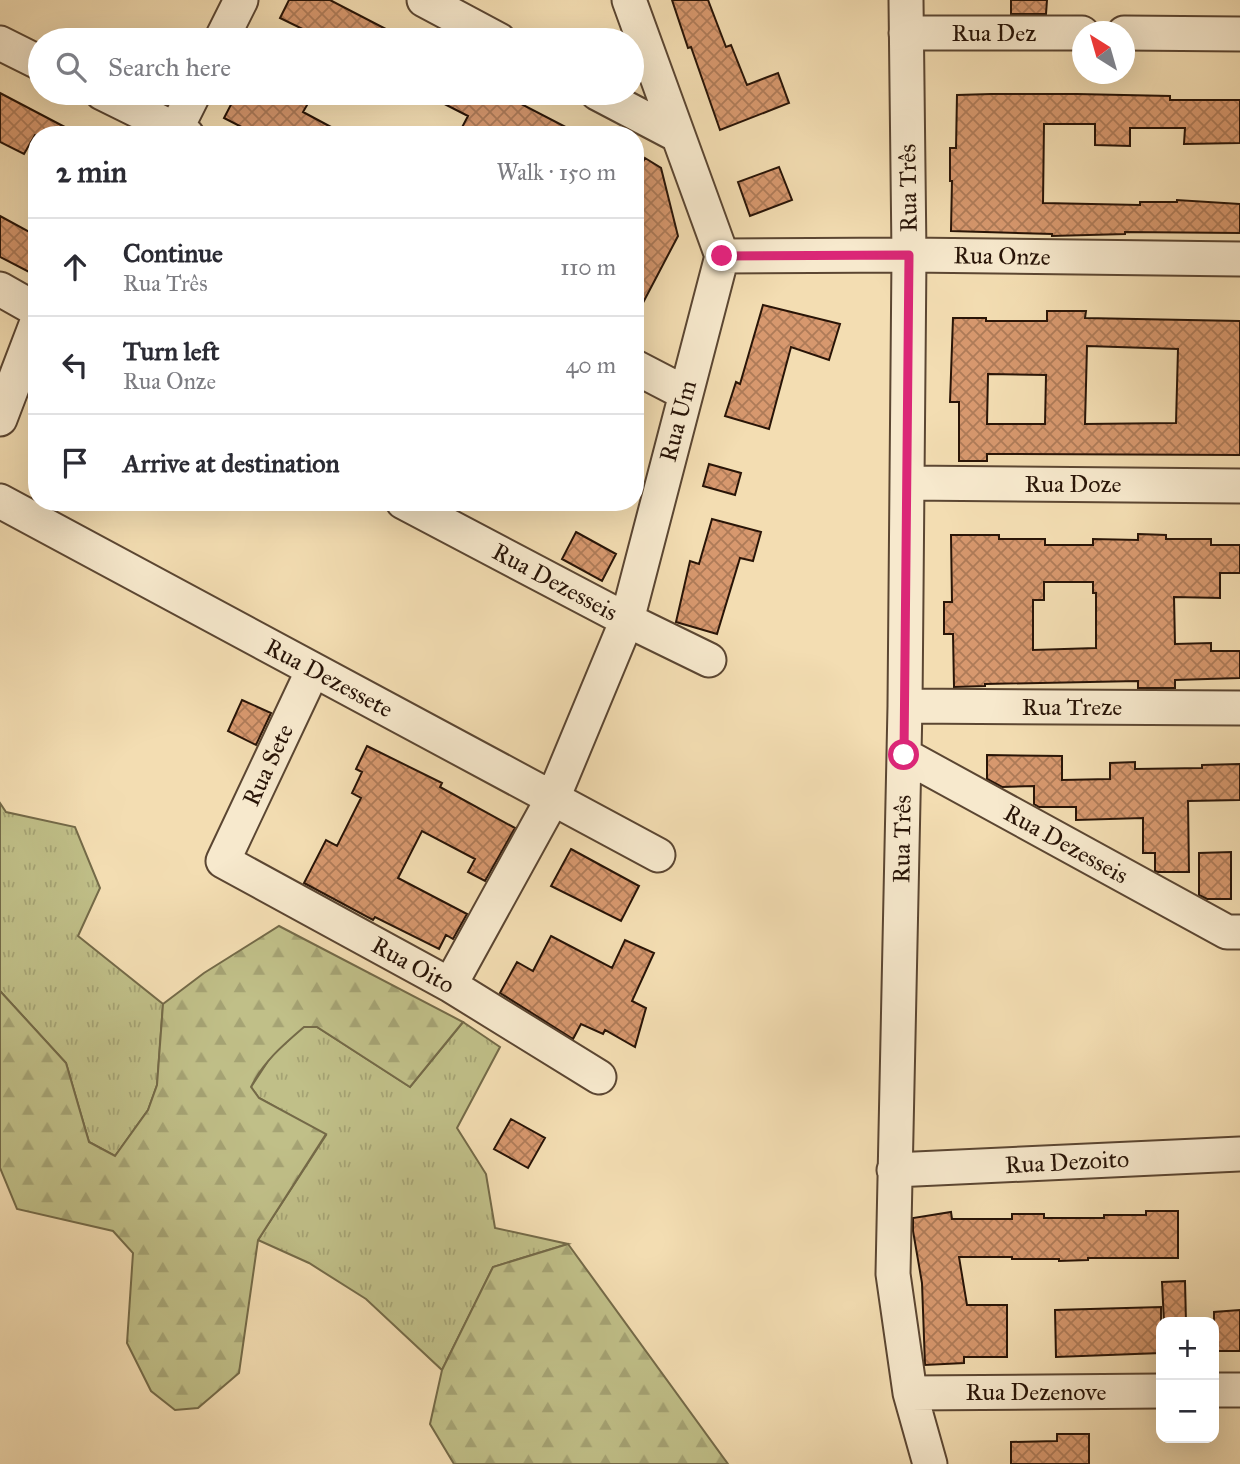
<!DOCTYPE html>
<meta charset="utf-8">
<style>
:root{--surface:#fff;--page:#f2f2f3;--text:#2b2b33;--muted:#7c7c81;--line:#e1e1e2}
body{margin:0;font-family:"IM FELL Great Primer",serif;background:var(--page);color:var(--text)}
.controls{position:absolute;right:21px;bottom:21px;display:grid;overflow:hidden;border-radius:14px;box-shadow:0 7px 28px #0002}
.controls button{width:63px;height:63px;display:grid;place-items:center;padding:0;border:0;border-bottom:2px solid var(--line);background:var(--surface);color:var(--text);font:35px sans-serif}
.compass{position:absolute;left:1072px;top:21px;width:63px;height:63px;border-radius:50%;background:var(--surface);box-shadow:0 7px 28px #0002;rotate:323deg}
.stop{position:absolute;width:21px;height:21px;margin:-16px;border:5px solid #db2777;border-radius:50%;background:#fff}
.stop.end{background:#db2777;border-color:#fff;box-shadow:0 2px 7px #0008}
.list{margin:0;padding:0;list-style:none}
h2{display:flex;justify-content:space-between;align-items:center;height:91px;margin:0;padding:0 28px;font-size:30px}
h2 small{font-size:23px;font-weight:400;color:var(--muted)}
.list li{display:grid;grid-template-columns:46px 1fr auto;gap:21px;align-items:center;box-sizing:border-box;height:98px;padding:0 28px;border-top:2px solid var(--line)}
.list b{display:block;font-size:26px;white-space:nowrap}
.list p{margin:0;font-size:23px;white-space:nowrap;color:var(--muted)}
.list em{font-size:23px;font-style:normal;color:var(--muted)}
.icon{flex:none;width:38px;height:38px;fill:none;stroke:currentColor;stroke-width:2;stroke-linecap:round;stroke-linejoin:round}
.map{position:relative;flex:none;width:1240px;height:1464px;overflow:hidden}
.search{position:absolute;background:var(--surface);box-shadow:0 7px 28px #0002;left:28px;top:28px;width:616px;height:77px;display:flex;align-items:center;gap:18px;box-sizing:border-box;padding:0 24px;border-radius:38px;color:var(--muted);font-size:26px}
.panel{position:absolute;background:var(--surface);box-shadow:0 7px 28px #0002;left:28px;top:126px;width:616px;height:385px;border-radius:28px}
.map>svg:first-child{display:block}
</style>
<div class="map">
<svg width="1240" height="1464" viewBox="0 0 1240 1464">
<defs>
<pattern id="grass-tufts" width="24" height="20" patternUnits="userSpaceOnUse" patternTransform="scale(1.75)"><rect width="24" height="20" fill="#c0bf88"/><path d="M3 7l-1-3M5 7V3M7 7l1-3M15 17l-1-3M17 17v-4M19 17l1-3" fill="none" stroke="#a5a374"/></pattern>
<pattern id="forest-firs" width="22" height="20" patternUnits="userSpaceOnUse" patternTransform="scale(1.75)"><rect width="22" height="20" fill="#c0bf88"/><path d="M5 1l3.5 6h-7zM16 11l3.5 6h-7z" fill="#a5a374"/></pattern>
<pattern id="building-cross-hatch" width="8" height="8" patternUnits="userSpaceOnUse" patternTransform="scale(1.75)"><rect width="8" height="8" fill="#d7986e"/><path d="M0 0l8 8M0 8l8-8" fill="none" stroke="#ae7b58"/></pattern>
</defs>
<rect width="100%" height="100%" fill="#f3ddb2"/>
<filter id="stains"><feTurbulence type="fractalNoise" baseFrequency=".00286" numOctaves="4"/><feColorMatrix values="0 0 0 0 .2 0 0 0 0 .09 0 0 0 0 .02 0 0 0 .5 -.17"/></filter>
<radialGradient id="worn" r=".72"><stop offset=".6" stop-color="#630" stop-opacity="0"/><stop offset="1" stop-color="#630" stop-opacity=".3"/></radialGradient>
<path fill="url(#grass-tufts)" stroke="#746a48" stroke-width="2" d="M0 803 6 812 75 827 100 888 78 936 163 1004 157 1085 148 1110 115 1156 89 1142 66 1063 0 991Z
M463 1022 500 1047 457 1128 486 1174 495 1228 568 1244 493 1267 442 1370 366 1299 309 1263 258 1240 326 1135 259 1098 251 1087 272 1055 304 1026 317 1027 410 1087Z"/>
<path fill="url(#forest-firs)" stroke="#746a48" stroke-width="2" d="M279 926 463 1022 410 1087 317 1027H304C283 1045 263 1062 251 1087L259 1098 326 1134 258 1240 239 1373 198 1408 175 1410 151 1391 127 1343 133 1253 113 1231 17 1209 0 1168V991L66 1063 89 1142 115 1156 148 1110 157 1085 163 1004 204 973Z
M568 1244 728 1464H454L430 1424 442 1370 493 1267Z"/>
<path fill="url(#building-cross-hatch)" stroke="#281407" stroke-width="2" fill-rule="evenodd" d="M289 0H330L407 40H325L280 18Z
M672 0H708L726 47 731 45 747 85 778 73 789 103 720 130 691 47 688 48Z
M1011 0H1047L1046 14H1011Z
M0 93 80 135H35L24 154 0 142Z
M237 93H314L303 112 346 135H257L224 118Z
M423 93H500L581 135H458L468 116Z
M991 94H1077L1170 96V100H1240V143L1184 144 1185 128H1130V146L1095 145V124H1044L1043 203 1140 205V202H1177V200L1240 204V233L1125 232V234L1052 236V234L951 231 952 181H950V148H956L957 95Z
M645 158 661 168 678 236 635 318V177Z
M779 167 792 200 750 216 738 182Z
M0 216 37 236V276L0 257Z
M763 305 840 324 829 360 791 347 769 429 725 416 736 382 740 384Z
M1047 311H1086L1085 318 1240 321V455L987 454V461H959V402H950L953 318H986V321H1047ZM1087 346 1178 349 1176 423 1085 424ZM988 374 1046 375 1045 424H987Z
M709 464 741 473 735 495 703 486Z
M712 519 761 532 753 561 740 558 717 634 676 622 690 561 699 564Z
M576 532 616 554 602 581 562 559Z
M1138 534 1166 535V539H1211V545H1240V573H1220V598L1174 597 1175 644 1211 643V651H1240V678L1175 680V688H1138V681L985 684V686L954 687 953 634H944V602H952L951 535H999V539H1045V545H1093V539L1138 540ZM1044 582H1093V593H1096V648L1033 650V600H1044Z
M242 700 271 713 256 745 228 731Z
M367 746 442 783 440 787 515 828 485 881 468 872 475 859 422 831 398 878 467 914 453 939 446 935 439 949 375 917 373 920 304 883 326 840 337 846 361 798 352 793 362 772 356 769Z
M987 755 1062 756V780L1110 779V763L1135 762V769L1202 768V765L1240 764V800L1188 801 1189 872H1158L1155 871V853H1143V818L1076 820V807H1039L1034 804V786L1002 787 987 779Z
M571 849 639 886 621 921 551 886Z
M1231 852V899H1207L1199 895V853Z
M551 936 612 968 625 940 654 953 632 1001 646 1008 635 1047 605 1030 603 1034 581 1024 573 1039 500 993 517 962 533 971Z
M511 1119 545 1138 528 1168 494 1149Z
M1146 1211H1178V1258H1088V1260L1059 1261V1259H1012V1257H959L967 1305H1007V1357H964V1363L925 1365 922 1283 913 1231V1218L951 1212 952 1219H1012V1214H1044V1218H1104V1215H1146Z
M1185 1281 1186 1322H1164L1162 1282Z
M1161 1307V1353L1056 1357 1055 1310Z
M1240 1310V1351H1214V1312Z
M1057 1434H1089V1464H1011V1442L1057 1441Z"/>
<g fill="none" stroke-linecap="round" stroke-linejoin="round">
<g stroke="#5b4632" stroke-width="37">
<path id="minor" d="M424 0 499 40
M906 0 909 255 905 706 893 1274 910 1393 930 1464
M906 33H1082
M1124 33 1240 34
M221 40 241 0
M0 43 40 63
M102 93 187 135
M597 93 677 135
M176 129 194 93
M722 256 909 255 1240 259
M0 289 37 310
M635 367 685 393
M0 419 37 322
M907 483 1240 486
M0 501 658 855
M403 502 627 620 709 660
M313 670 223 861 450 985 599 1077
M905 706 1240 708
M904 755 1227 932H1240
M450 985 553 798 627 620 722 256 629 0
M894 1170 1240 1154
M1214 1390H1240
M910 1393 1161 1391"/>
</g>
<use href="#minor" stroke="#f7e9cd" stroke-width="33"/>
</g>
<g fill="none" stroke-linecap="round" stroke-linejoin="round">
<path stroke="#db2777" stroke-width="9" d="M722 256 909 255 904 755"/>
</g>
<g text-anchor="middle" stroke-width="5" stroke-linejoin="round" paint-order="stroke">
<g font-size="24" fill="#281407" stroke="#f7e9cd">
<text x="994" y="41">Rua Dez</text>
<text transform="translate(908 188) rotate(-91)" y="8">Rua Três</text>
<text transform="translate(1002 256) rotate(1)" y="8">Rua Onze</text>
<text transform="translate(678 421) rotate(-75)" y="8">Rua Um</text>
<text x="1073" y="492">Rua Doze</text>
<text transform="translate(555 582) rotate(28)" y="8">Rua Dezesseis</text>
<text transform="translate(329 678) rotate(28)" y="8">Rua Dezessete</text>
<text x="1072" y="715">Rua Treze</text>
<text transform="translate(268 765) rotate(-65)" y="8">Rua Sete</text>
<text transform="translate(902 839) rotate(-89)" y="8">Rua Três</text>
<text transform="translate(1066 844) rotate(29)" y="8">Rua Dezesseis</text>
<text transform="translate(413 965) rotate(29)" y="8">Rua Oito</text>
<text transform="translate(1067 1162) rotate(-3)" y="8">Rua Dezoito</text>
<text x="1036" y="1400">Rua Dezenove</text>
</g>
</g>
<rect width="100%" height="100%" filter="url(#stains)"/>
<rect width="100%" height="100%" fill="url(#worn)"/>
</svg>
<div class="controls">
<button>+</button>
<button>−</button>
</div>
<svg class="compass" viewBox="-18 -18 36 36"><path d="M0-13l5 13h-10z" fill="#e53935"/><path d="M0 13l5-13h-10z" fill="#7c7c81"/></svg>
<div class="stop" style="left:904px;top:755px"></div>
<div class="stop end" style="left:722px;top:256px"></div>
<div class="search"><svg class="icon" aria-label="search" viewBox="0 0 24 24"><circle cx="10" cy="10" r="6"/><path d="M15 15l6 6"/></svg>Search here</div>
<section class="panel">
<h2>2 min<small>Walk · 150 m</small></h2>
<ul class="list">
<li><svg class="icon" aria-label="ahead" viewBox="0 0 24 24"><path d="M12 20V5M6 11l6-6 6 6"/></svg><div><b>Continue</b><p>Rua Três</p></div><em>110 m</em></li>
<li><svg class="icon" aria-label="left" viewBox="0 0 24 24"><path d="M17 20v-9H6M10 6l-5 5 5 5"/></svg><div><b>Turn left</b><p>Rua Onze</p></div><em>40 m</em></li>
<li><svg class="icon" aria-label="arrive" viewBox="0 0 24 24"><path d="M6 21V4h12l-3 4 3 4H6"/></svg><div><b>Arrive at destination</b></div></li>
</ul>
</section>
</div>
